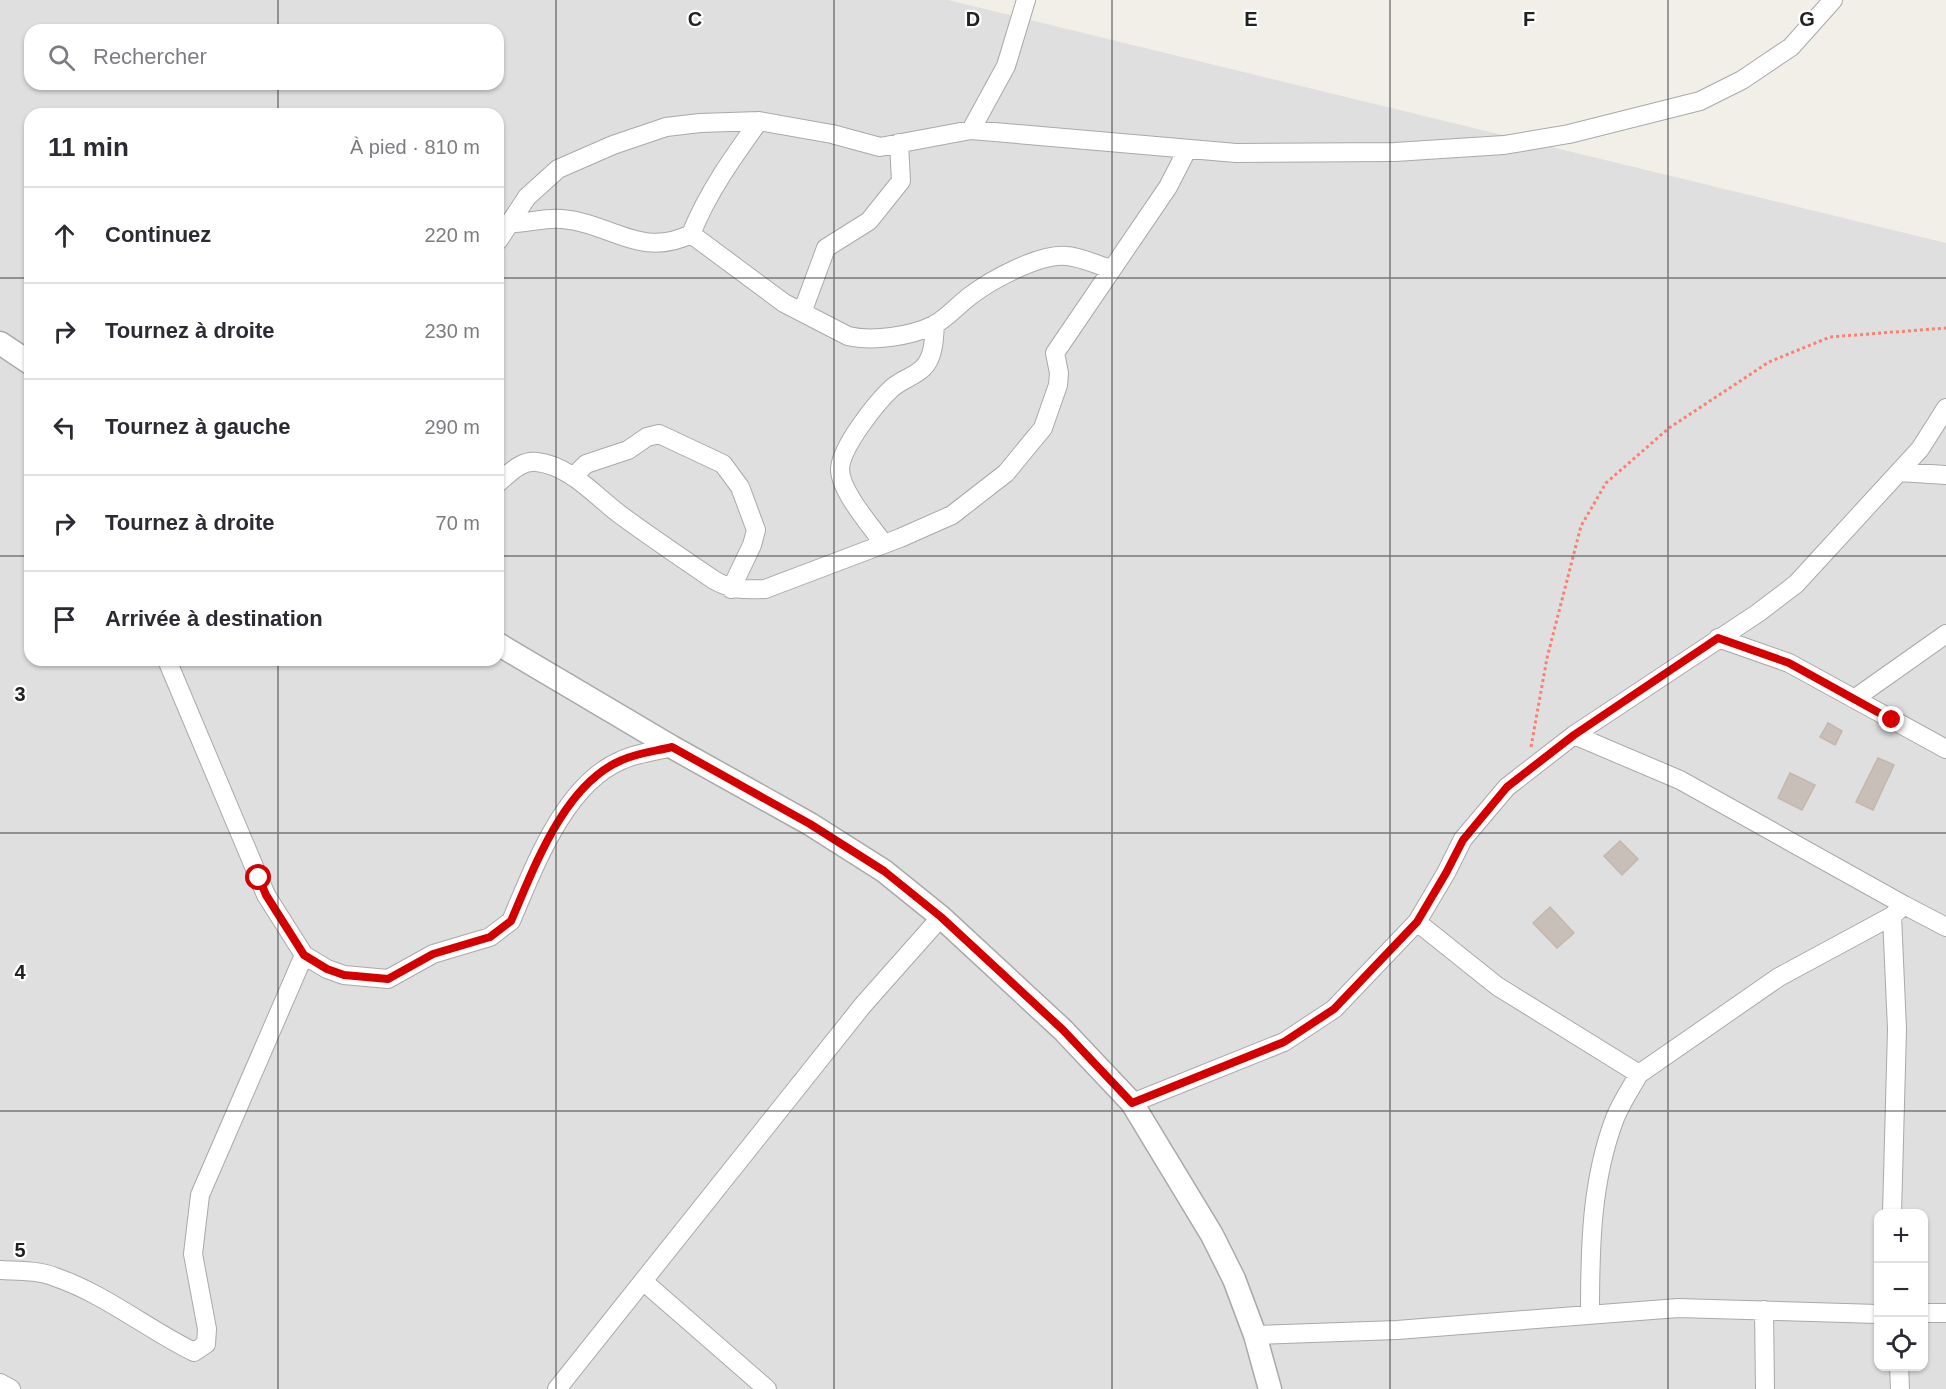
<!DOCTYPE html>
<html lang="fr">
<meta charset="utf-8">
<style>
:root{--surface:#fff;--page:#f2f2f3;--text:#2b2b33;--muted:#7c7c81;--line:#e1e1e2}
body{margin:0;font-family:Arial,sans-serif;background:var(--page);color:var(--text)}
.controls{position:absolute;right:18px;bottom:18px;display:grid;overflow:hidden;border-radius:12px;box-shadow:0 2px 4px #0004}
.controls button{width:54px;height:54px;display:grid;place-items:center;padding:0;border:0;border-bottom:2px solid var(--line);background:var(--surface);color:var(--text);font:30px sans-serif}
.stop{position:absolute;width:18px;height:18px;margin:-14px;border:4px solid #d40000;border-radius:50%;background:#fff}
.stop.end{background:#d40000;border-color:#fff;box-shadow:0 2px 6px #0008}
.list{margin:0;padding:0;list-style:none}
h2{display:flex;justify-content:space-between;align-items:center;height:78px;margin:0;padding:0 24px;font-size:26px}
h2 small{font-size:20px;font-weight:400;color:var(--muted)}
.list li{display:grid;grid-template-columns:39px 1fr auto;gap:18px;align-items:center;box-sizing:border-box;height:96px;padding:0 24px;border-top:2px solid var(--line)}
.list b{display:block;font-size:22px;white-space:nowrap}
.list em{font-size:20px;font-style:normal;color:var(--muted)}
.icon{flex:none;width:33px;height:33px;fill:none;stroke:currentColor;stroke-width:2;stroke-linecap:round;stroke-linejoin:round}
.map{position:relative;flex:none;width:1946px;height:1389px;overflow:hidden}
.search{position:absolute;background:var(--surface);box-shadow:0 2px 4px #0004;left:24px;top:24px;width:480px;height:66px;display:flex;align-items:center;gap:15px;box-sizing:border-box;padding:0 21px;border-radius:18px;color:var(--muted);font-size:22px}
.panel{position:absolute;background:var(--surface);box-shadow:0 2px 4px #0004;left:24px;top:108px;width:480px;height:558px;border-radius:18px}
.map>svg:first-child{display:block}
</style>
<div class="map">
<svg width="1946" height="1389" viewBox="0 0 1946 1389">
<rect width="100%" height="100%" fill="#f2efe9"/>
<path fill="#e0dfdf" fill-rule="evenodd" d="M0 0H948L1946 243V1389H0ZM30 30H498V84H30ZM30 114H498V660H30ZM1878 1214H1924V1366H1878Z"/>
<path fill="#c7bfb8" stroke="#c4b6ab" stroke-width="1.5" d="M1828 723 1842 731 1835 745 1820 737Z
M1878 758 1894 765 1873 810 1856 802Z
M1790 773 1815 785 1802 810 1778 798Z
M1620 841 1638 859 1622 875 1604 856Z
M1550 907 1574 933 1557 948 1533 923Z"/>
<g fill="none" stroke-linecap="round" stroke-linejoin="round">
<g stroke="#a9a9a9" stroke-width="20">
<path id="minor" d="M971 130 1006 66 1026 0
M512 223C528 223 547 217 562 219 611 223 641 259 691 234 708 192 733 157 759 121
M691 234 784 303 848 336C873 342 911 336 934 325 947 318 958 305 970 296 991 280 1040 253 1067 256 1081 257 1097 265 1111 269
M498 241 527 197 558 169 613 145 666 127 700 123 759 121 832 134 880 147 971 130 1236 153 1395 152 1504 145 1569 134 1700 101 1742 80 1791 47 1833 0
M803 310 826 248 869 221 901 181 899 143
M1899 472 1946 475
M573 477 586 464 628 450 647 437 659 434 723 464 740 487 756 530 752 545 731 589
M498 483C510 473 521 460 537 462 571 466 596 497 622 516 652 538 683 559 714 580 731 590 745 590 765 589L900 538 952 515 1006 473 1043 428 1058 385 1059 373 1055 353 1168 187 1187 150
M884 544C871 526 840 491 840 469 841 447 876 403 892 388 901 380 915 376 923 368 934 357 934 339 935 324
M1718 638 1789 663 1946 749
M167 660 266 895 304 955 327 969 344 975 388 979 433 954 490 937 511 921C534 868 564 784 622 760 637 753 656 751 672 747
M1854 699 1946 634
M1574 735 1758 613 1796 584 1920 449 1946 408
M1892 916 1897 1029 1892 1214
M1417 922 1497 986 1639 1074C1631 1088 1621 1103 1615 1118 1591 1181 1590 1247 1590 1313
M1639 1074 1779 977 1892 916 1904 905 1946 927
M1132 1103 1284 1042 1334 1009 1417 922 1446 873 1463 839 1507 787 1574 735 1680 780 1904 905
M0 1270C18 1271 38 1270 55 1277 105 1294 147 1329 194 1352L206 1344 207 1329 193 1254 200 1195 304 955
M643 1281 767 1389
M1764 1310 1765 1389
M1924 1313H1946
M1255 1335 1397 1330 1678 1308 1878 1314
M1899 1366 1900 1389
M0 1383 11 1389
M557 1389 863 1005 941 917"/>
</g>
<g stroke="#a9a9a9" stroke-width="25">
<path id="tertiary" d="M0 343 30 363
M498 644 672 747 810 824 884 871 941 917 1063 1030 1132 1103 1212 1235 1234 1279 1255 1335 1270 1389"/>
</g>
<path stroke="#fa8072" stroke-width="3" stroke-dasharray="3 3" stroke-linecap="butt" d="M1531 747 1547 658 1581 526 1606 483 1669 428 1769 362 1830 337 1946 328"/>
<use href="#minor" stroke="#fff" stroke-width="18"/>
<use href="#tertiary" stroke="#fff" stroke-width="22"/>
</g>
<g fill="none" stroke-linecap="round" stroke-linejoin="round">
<path stroke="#d40000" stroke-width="8" d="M259 878 266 895 304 955 327 969 344 975 388 979 433 954 490 937 511 921C534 868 564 784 622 760 637 753 656 751 672 747L810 824 884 871 941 917 1063 1030 1132 1103 1284 1042 1334 1009 1417 922 1446 873 1463 840 1507 787 1574 735 1718 638 1789 663 1892 720"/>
</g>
<path fill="none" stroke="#222" stroke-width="1.5" stroke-opacity="0.55" d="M278 0V30M556 0V1389M834 0V1389M1112 0V1389M1390 0V1389M1668 0V1389M278 84V114M0 278H30M498 278H1946M0 556H30M498 556H1946M278 660V1389M0 833H1946M0 1111H1946"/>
<g font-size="20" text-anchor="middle" font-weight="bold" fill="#222" stroke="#fff" stroke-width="4.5" stroke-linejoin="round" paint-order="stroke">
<text x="695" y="26">C</text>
<text x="973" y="26">D</text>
<text x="1251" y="26">E</text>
<text x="1529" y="26">F</text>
<text x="1807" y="26">G</text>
<text x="20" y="701">3</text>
<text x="20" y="979">4</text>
<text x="20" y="1257">5</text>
</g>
</svg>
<div class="controls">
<button>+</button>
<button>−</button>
<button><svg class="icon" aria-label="locate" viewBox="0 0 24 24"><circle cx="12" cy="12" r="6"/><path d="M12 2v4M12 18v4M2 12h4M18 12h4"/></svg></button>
</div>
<div class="stop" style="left:259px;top:878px"></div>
<div class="stop end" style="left:1892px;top:720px"></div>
<div class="search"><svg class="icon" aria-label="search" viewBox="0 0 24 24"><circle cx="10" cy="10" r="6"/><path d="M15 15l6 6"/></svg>Rechercher</div>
<section class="panel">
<h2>11 min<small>À pied · 810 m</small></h2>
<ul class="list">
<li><svg class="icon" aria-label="ahead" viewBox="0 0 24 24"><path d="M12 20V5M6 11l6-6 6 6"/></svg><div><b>Continuez</b></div><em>220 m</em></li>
<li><svg class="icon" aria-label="right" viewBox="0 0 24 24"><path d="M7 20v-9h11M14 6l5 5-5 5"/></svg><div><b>Tournez à droite</b></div><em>230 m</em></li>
<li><svg class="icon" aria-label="left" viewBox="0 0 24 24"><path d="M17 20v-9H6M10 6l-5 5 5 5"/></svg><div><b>Tournez à gauche</b></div><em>290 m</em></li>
<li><svg class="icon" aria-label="right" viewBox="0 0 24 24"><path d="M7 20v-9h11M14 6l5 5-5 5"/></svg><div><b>Tournez à droite</b></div><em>70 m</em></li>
<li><svg class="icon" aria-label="arrive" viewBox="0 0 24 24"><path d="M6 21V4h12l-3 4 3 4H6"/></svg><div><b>Arrivée à destination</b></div></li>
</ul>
</section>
</div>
